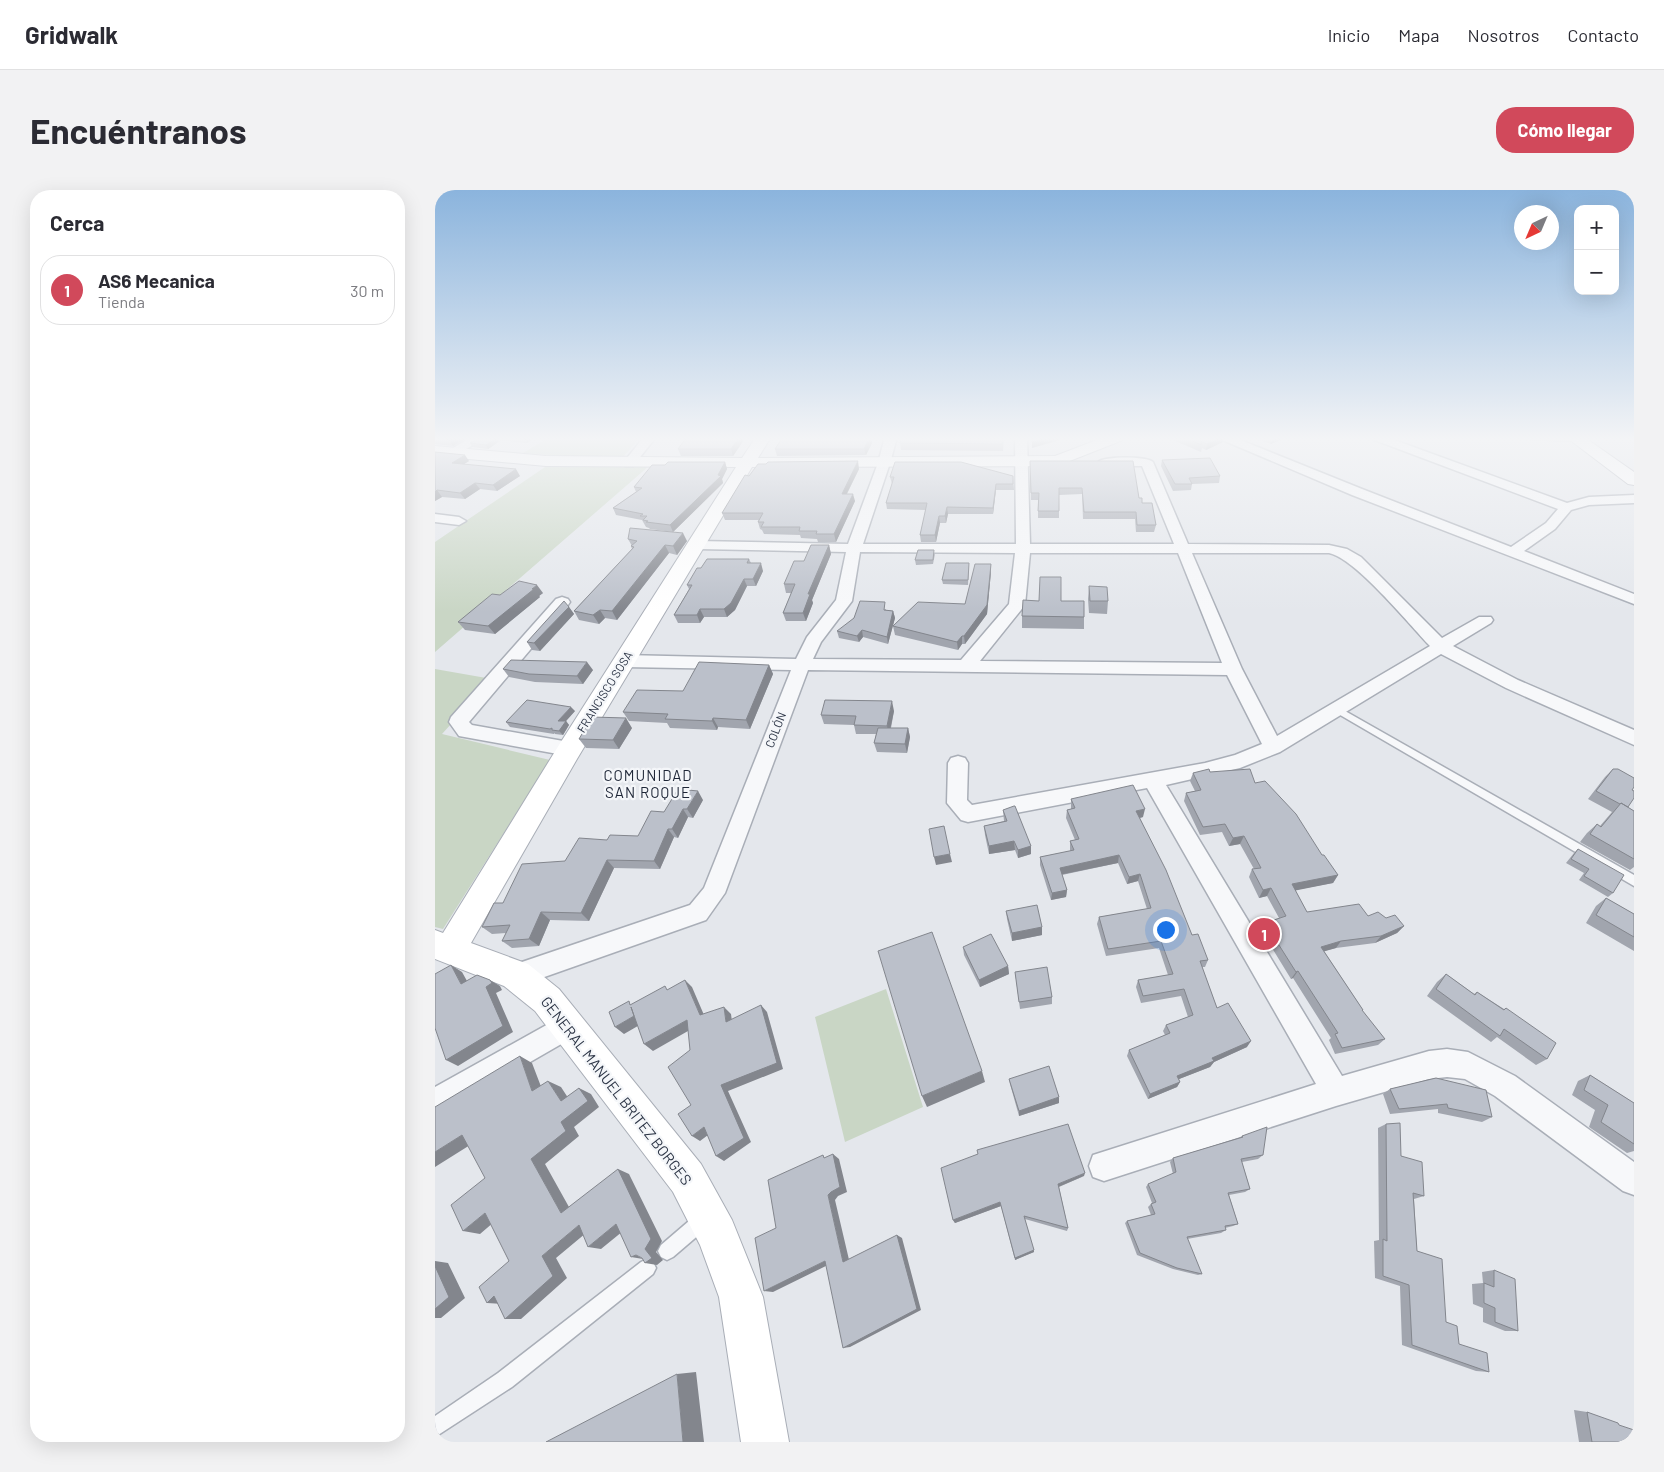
<!DOCTYPE html>
<html lang="es">
<meta charset="utf-8">
<style>
:root{--surface:#fff;--page:#f2f2f3;--text:#2b2b33;--muted:#7c7c81;--line:#e1e1e2;--accent:#d1495b}
body{margin:0;font-family:Barlow,sans-serif;background:var(--page);color:var(--text)}
.controls{position:absolute;right:15px;top:15px;display:grid;overflow:hidden;border-radius:10px;box-shadow:0 5px 20px #0002}
.controls button{width:45px;height:45px;display:grid;place-items:center;padding:0;border:0;border-bottom:1px solid var(--line);background:var(--surface);color:var(--text);font:25px sans-serif}
.compass{position:absolute;left:1079px;top:15px;width:45px;height:45px;border-radius:50%;background:var(--surface);box-shadow:0 5px 20px #0002;rotate:224deg}
.you{position:absolute;left:730px;top:739px;width:18px;height:18px;margin:-12px;border:4px solid #fff;border-radius:50%;background:#1a73e8;box-shadow:0 0 0 8px #1a73e833}
.badge{display:grid;place-items:center;width:32px;height:32px;border-radius:50%;background:var(--accent);color:#fff;font-size:16px;font-weight:700}
.pin{position:absolute;translate:-50% -50%;border:2px solid #fff;box-shadow:0 1px 5px #0006}
.list{margin:0;padding:0;list-style:none}
h2{display:flex;justify-content:space-between;align-items:center;height:65px;margin:0;padding:0 20px;font-size:21px}
h2 small{font-size:16px;font-weight:400;color:var(--muted)}
.list li{display:grid;grid-template-columns:32px 1fr auto;gap:15px;align-items:center;box-sizing:border-box;height:70px;margin:0 10px 10px;padding:0 10px;border:1px solid var(--line);border-radius:20px}
.list b{display:block;font-size:19px;white-space:nowrap}
.list p{margin:0;font-size:16px;white-space:nowrap;color:var(--muted)}
.list em{font-size:16px;font-style:normal;color:var(--muted)}
.map{position:relative;flex:none;width:1199px;height:1252px;overflow:hidden;border-radius:20px}
header{display:flex;align-items:center;gap:30px;box-sizing:border-box;height:70px;padding:0 25px;background:var(--surface);border-bottom:1px solid var(--line)}
header strong{font-size:24px}
nav{display:flex;gap:28px;margin-inline-start:auto;font-size:18px}
.intro{display:flex;align-items:center;justify-content:space-between;box-sizing:border-box;height:120px;padding:0 30px}
h1{margin:0;font-size:35px}
.button{padding:12px 22px;border-radius:20px;background:var(--accent);color:#fff;font-size:18px;font-weight:700}
main{display:flex;gap:30px;padding:0 30px}
aside{flex:1;background:var(--surface);border-radius:20px;box-shadow:0 5px 20px #0002}
.map>svg:first-child{display:block}
</style>
<header>
<strong>Gridwalk</strong>
<nav><a>Inicio</a><a>Mapa</a><a>Nosotros</a><a>Contacto</a></nav>
</header>
<div class="intro"><h1>Encuéntranos</h1><a class="button">Cómo llegar</a></div>
<main>
<aside>
<h2>Cerca<small></small></h2>
<ul class="list">
<li><span class="badge">1</span><div><b>AS6 Mecanica</b><p>Tienda</p></div><em>30 m</em></li>
</ul>
</aside>
<div class="map">
<svg width="1199" height="1252" viewBox="0 0 1199 1252">
<rect width="100%" height="100%" fill="#e4e7ec"/>
<path fill="#c9d6c5" d="M115 247H206L185 270 88 263Z
M113 275 214 276 0 462V352Z
M0 479 57 489 7 544 115 570 8 739 0 737Z
M451 799 488 917 410 952 380 827Z"/>
<g fill="none" stroke-linecap="round" stroke-linejoin="round">
<g stroke="#a9aeb7" stroke-width="3">
<path id="lane" d="M1092 247H1131L1146 249 1143 251 1095 249Z
M903 517 1199 685V696L900 522 898 520 900 518Z
M267 1023 273 1025 275 1031 273 1037 238 1067 232 1070 226 1067 223 1061 226 1055 261 1025Z
M212 1069 218 1072 221 1078 218 1084 77 1197 0 1247V1226L63 1183 206 1072Z"/>
</g>
<g stroke="#a9aeb7" stroke-width="3">
<path id="street" d="M37 247H51L23 264 19 265 13 261Z
M209 247H221L198 276H190L188 273Z
M450 247H462L455 273 428 354H581L580 247H592L595 354H739L707 276H669L663 272C669 266 712 266 718 272L753 354 894 355 912 359 926 367 1007 448 1044 427H1056L1058 430 1056 433 1018 456 1083 490 1199 540V555L1071 498 1006 464 845 562 805 578 731 595 907 886 994 861 1012 859 1033 862 1080 886 1199 972V1005L1188 1001 1060 906 1030 889 1012 887 994 889 901 916 669 991 658 987 654 976 658 965 881 894 712 598 533 632 526 630 512 613 513 573 516 568 523 566 530 568 533 573 532 610 537 615 770 573 800 565 827 554 792 485 373 480 290 703 271 730 81 797 72 793 68 785 72 777 255 715 269 698 356 480 189 477 183 475 180 471 183 467 189 465 361 469 372 447 401 410 411 362 262 359 257 358 255 355 257 352 262 351 413 354 443 273ZM425 362 580 363 574 414 526 470 378 469 386 452 417 411ZM595 363H743L787 473 545 471 590 415ZM757 363H894C920 368 974 434 995 456L842 546 807 479Z
M783 247H798L927 299 1076 357 1111 333 1123 319 937 249 935 247H951L1132 313 1154 307 1199 305V313L1154 315 1136 320 1120 339 1089 361 1199 404V414L917 305 785 249Z
M0 324 24 327 31 331 24 335 0 332Z
M127 407 133 409 135 412 133 415 34 532 37 535 134 552 141 554 144 559 141 564 134 566 24 546 14 532 16 527 121 409Z
M133 823 142 827 146 836 142 845 0 927V897Z"/>
</g>
<g stroke="#a9aeb7" stroke-width="2">
<path id="secondary" d="M321 247H336L323 268 620 266 670 247H691L688 250 622 276 317 277 142 569 36 753 93 774 124 799 266 974 297 1030 328 1107 354 1252H306L284 1107 265 1055 238 1002 100 821 69 796 0 769V740L8 743 124 555 301 277 111 276 0 266V256L111 266 307 268Z
M1133 247H1149L1199 282V295L1193 294 1135 250Z"/>
</g>
<use href="#lane" fill="#f7f8fa" fill-rule="evenodd"/>
<use href="#street" fill="#f7f8fa" fill-rule="evenodd"/>
<use href="#secondary" fill="#fff" fill-rule="evenodd"/>
</g>
<path fill="#a1a5ae" d="M0 247H33L18 256 0 254Z
M46 247H102L92 253 64 250 65 251 53 259 37 257 35 253Z
M252 247H311L298 266H246L243 259Z
M436 247 437 253 431 265 342 266 340 259Z
M569 247 568 261 466 260 465 253Z
M731 247H789L788 252 771 260 767 258 766 262Z
M817 247H852L836 254Z
M0 262 34 271 29 274 85 286 62 301 45 299 30 309 7 307 0 311Z
M727 270 785 286 784 293 757 294 756 300 738 301 726 276Z
M595 271 704 308 721 335 719 342H701L700 329H648L647 304 624 305V328H603V310H596Z
M290 272 292 279 287 289 288 293 238 342 215 339 214 338 211 337 207 330 181 325 178 318 201 302 199 297 230 275Z
M424 279 412 304 420 311 401 352H383L382 349 366 348 365 345 329 344 327 340 325 339 323 332 324 330H290L287 323 314 286Z
M578 286 579 300H561L558 324H513L511 333H505L501 352H486L485 345 491 320 452 319 451 313 457 294 455 287Z
M193 349 252 351 242 365 234 363 182 430 170 428 164 434 144 430 139 421 197 359 196 356H197Z
M394 355 396 364 377 410 378 413 371 431H351L348 423 356 403H351L349 394 369 371Z
M500 364 498 374 481 375 480 370Z
M314 369 316 373 328 381 321 396H312L300 420 292 427H269L265 433H243L239 425 254 399 252 395 266 378Z
M534 373 533 395 508 394 507 390Z
M556 374V382L552 424 530 454H527L523 460 460 445 458 436 530 414Z
M654 396 673 411 672 424 654 423 653 409Z
M108 403 104 406 105 407 60 444 30 440 23 432 65 405Z
M626 411 649 427V439L587 438V426Z
M134 417 139 424 105 461 97 460 92 452Z
M451 419V420L458 421 460 428 453 454 428 447 424 452 404 448 402 441Z
M334 475 338 484 315 539 283 537 282 540 235 538 232 533 194 531 188 522 248 501Z
M68 479 158 480 148 494 100 492 74 487Z
M140 521 131 531 134 535 128 545 120 544V543L119 544 75 537 71 532Z
M459 521 456 538H473L475 547 472 563 442 562 439 553 441 544H421L419 535 389 534 386 525Z
M197 538 184 559 151 558 144 549Z
M1178 579 1197 600 1193 617 1199 621V677L1195 680 1145 652 1152 643 1162 634 1165 636 1177 622 1153 609 1170 587Z
M775 582 820 593 887 665 903 685 898 693 860 700 872 722 951 728 969 736 962 743 940 753 901 758 889 761 928 820 927 821 950 849 943 855 900 864 894 850 896 848 858 788 856 789 826 740 830 733 844 728 832 706 824 708 814 687 817 679H819L805 654 794 656 787 642 765 645 749 611 751 603 760 601 755 591 758 583Z
M636 609 708 627 705 628 757 745 773 770 770 777H767L782 818 812 857 779 872 775 877 744 889 745 892 742 897 713 909 692 866 694 860 730 845 728 841 731 835 753 827 746 806 706 813 701 797 703 790 733 785 724 758 671 766 662 734 664 727 712 719 703 691 692 694 683 673 627 685 632 700 631 707 616 710 605 675V667L635 661V651L640 650 631 628 632 620 636 619Z
M268 610 258 628 253 627 243 648 239 647 225 679 179 678 154 731 115 730 104 756 77 758 67 751 71 743 57 744 47 737 68 713 130 671 172 650 203 646 229 622Z
M568 620 596 656V664L583 668 580 660 554 664 550 645 549 636 569 631Z
M1143 659 1178 703 1173 707 1144 690 1149 683 1131 673 1139 663Z
M1171 708 1199 724V761L1151 733 1161 716Z
M571 721 607 737V745L577 751 572 729Z
M528 757 573 776 574 784 545 797 529 765Z
M580 782 617 807V814L585 819Z
M1011 784 1039 804 1042 802 1069 819 1071 818 1112 869 1101 875 1062 847 1056 852 992 806 1002 792Z
M1155 885 1199 913V961L1192 963 1154 937 1160 920 1137 905 1143 891Z
M1001 888 1057 927 1047 932 1003 923V919L955 924 948 904 955 899Z
M574 889 624 913 584 926 575 894Z
M951 934 966 966 989 1006 979 1009 982 1061 1011 1132 1024 1154 1054 1182 1041 1181 967 1155 965 1096 940 1088 939 1051 944 1050 943 938Z
M807 946 828 965 823 969 807 972 815 999 810 1002 794 1005 803 1034 798 1036 790 1038 791 1040 786 1043 752 1049 767 1084 763 1085 738 1079 702 1065 690 1033 692 1031 716 1025 713 1017 717 1013 711 997 713 994 738 984 735 972 738 968 804 948Z
M649 986 624 997 633 1038 632 1041 590 1029 599 1062 580 1070 566 1016 520 1033 518 1030Z
M1059 1080 1083 1141H1070L1048 1132V1118L1038 1114 1037 1094 1048 1093 1047 1082Z
M1139 1220 1152 1222 1184 1235 1199 1252H1144Z"/>
<path fill="#83868d" d="M19 247H33L18 256 14 250Z
M63 247 65 251 53 259 51 255Z
M89 247H102L92 253Z
M304 247H311L298 266 296 259Z
M436 247 437 253 431 265 429 259Z
M615 247H632V248L597 258V252Z
M788 247H789L788 252 771 260 772 254Z
M840 247H852L836 254 838 248Z
M30 265 34 271 21 279 17 273Z
M423 271 424 279 408 311 407 304Z
M290 272 292 279 287 289 288 293 238 342 235 335 283 285Z
M81 279 85 286 62 301 58 295Z
M40 293 45 299 30 309 25 303Z
M561 294V300L558 324V318Z
M2 300 7 307 0 311V302Z
M418 304 420 311 401 352 399 344Z
M512 317 513 324 511 333 510 326Z
M504 326 505 333 501 352 500 345Z
M248 343 252 351 242 365 238 356Z
M230 355 234 363 182 430 177 421Z
M394 355 396 364 377 410 378 413 371 431 368 423 373 404Z
M326 373 328 381 321 396 318 389Z
M556 374V382L552 424 530 454 529 446Z
M309 389 312 396 300 420 292 427 289 419Z
M102 395 108 403 104 406 105 407 60 444 53 436Z
M134 417 139 424 105 461 99 453Z
M265 419 269 427 265 433 262 425Z
M165 420 170 428 164 434 158 425Z
M458 421 460 428 453 454 452 447Z
M427 440 428 447 424 452 422 446Z
M527 446V454L523 460 522 452Z
M152 472 158 480 148 494 142 486Z
M334 475 338 484 315 539 311 530Z
M457 511 459 521 454 545 452 536Z
M136 517 140 521 131 531 134 535 128 545 124 541 123 531Z
M191 528 197 538 184 559 178 550Z
M278 528 283 537 282 540 277 531Z
M473 538 475 547 472 563 470 554Z
M263 601 268 610 258 628 252 619Z
M248 619 253 627 243 648 237 639Z
M710 619 708 627 700 629 701 621Z
M233 639 239 647 225 679 219 671Z
M809 646 805 654 794 656 798 648Z
M579 651 580 660 554 664V656Z
M596 656V664L583 668V660Z
M515 664 517 672 501 675 499 667Z
M684 665 683 673 624 685 625 678Z
M172 670 179 678 154 731 146 723Z
M705 684 703 691 692 694 694 687Z
M903 685 898 693 853 702 857 694Z
M836 698 832 706 824 708 828 700Z
M632 700 631 707 616 710 617 703Z
M106 722 115 730 104 756 94 749Z
M969 736 962 743 940 753 946 746Z
M607 737V745L577 751V743Z
M906 751 901 758 880 764 886 757Z
M16 775 27 782 37 800 26 794Z
M573 776 574 784 545 797 544 790Z
M863 781 858 788 856 789 861 782Z
M55 790 65 796 67 800 61 803 78 842 23 876 11 870Z
M250 790 257 797 272 832 265 825Z
M326 815 332 822 348 879 293 901 316 952 289 971 281 966 286 895Z
M289 817 296 824 298 839 291 832Z
M199 826 208 833 189 844 180 837Z
M252 830 260 837 218 861 209 854Z
M816 851 812 857 779 872 775 877 739 891 742 886 777 868Z
M85 866 97 873 110 907 97 901Z
M547 881 550 892 492 917 487 906Z
M113 891 126 897 139 917 126 911Z
M745 892 742 897 713 909 715 904Z
M144 898 156 904 164 917 139 937 144 946 110 974 139 1026 126 1023 96 969 126 932Z
M624 907V913L584 926V921Z
M269 937 277 942 265 951 257 946Z
M27 945 43 950 0 977V962Z
M398 964 404 969 412 1002 403 1006 400 1010 415 1074 408 1072 393 1005Z
M183 979 194 984 227 1051 221 1062 228 1070 222 1075 210 1073V1059Z
M650 983 649 986 623 997V994Z
M565 1012 566 1016 520 1033 518 1030Z
M50 1023 66 1026 45 1044 28 1041Z
M181 1034 193 1037 166 1059 153 1057Z
M144 1035 157 1038 121 1068 132 1088 86 1129H70L107 1066Z
M462 1045 467 1048 486 1120 415 1157 408 1158Z
M599 1060V1062L580 1070V1068Z
M201 1065 208 1069 196 1067Z
M0 1071 13 1073 30 1108 6 1128H0Z
M390 1071 397 1073 338 1102 329 1101Z
M59 1106 68 1114 52 1113Z
M261 1182 269 1252H248L242 1184Z"/>
<path fill="#bbc0ca" stroke="#83868d" d="M0 247H19L14 250 0 248Z
M46 247H63L51 255 35 253Z
M252 247H304L296 259H243Z
M348 247H435L429 259H340Z
M467 247H568L567 254 465 253Z
M598 247H615L597 252Z
M747 247H788L772 254 765 251 767 255Z
M0 262 30 265 17 273 81 279 58 295 40 293 25 303 2 300 0 302Z
M775 268 785 286 754 288 757 294H740L727 270Z
M423 271 407 304H418L399 344H381L382 341H364L365 337H326L329 332H323L328 323H287L310 285 314 286 323 274H331L333 272Z
M595 271H698L704 308H707V313H717L721 335H702L701 322H649L647 298H624V321H603L604 303H596Z
M233 272H290L283 285 286 286 235 335 211 332 213 331 208 330 212 326H205L208 324 178 318 207 298 199 297 217 275H230Z
M460 272H526L578 286V294H561L558 318 512 317 510 326H504L500 345H485L492 313H451L459 287H455Z
M195 338 248 343 238 356 230 355 177 421 165 420 158 425 139 421 199 357 196 356 202 351 193 349Z
M376 355H394L373 404H375L368 423H348L360 394H349L359 371H369Z
M483 360H499L498 370H480Z
M272 369H314L312 373H326L318 389H309L296 413 289 419H265L262 425H239L257 395H252L262 378H266Z
M511 373H534L533 390H507Z
M540 374H556L552 415 529 446H527L522 452 458 436 483 412 530 414Z
M605 387H626V411H649V427L587 426 588 410 604 411Z
M84 391 102 395 97 399H99L53 436 23 432 57 404 65 405Z
M654 396 672 397 673 411H655Z
M129 411 134 417 99 453 92 452Z
M425 411 450 412 449 420 458 421 452 447 427 440 422 446 402 441 419 428Z
M76 470 152 472 142 486 94 484 68 479Z
M264 472 334 475 311 530 278 528 277 531 230 529 233 524 188 522 202 500 248 501Z
M92 510 136 517 123 531H131L124 541 117 540V538L115 539 71 532Z
M390 510 457 511 452 536 419 535 421 526 386 525Z
M157 527 191 528 178 550 144 549Z
M443 538H473L470 554 439 553Z
M774 579 775 582 815 579 820 593 830 591 861 624 887 665H889L903 685 857 694 872 722 924 714 933 726 943 722 951 728 960 725 969 736 946 746 906 751 886 757 928 820H927L950 849 907 858 900 844 903 843 863 781 861 782 830 733 851 726 836 698 828 700 817 679 826 678 809 646 798 648 790 634 768 637 751 603 766 600 758 583Z
M1178 579H1183L1199 588V597L1197 600 1199 601V608L1193 617 1186 613 1185 614 1161 601Z
M698 595 710 619 701 621 731 680 757 745 763 744 773 770 765 771 782 818 793 813 816 851 777 868 779 871 742 886 745 892 715 904 694 860 735 843 731 835 758 825 749 799 708 806 703 790 738 784 726 751 673 759 664 727 716 718 705 684 694 687 684 665 625 678 632 700 617 703 605 667 639 660 635 651 644 649 632 620 640 618 636 609Z
M243 599 263 601 252 619H248L237 639H233L219 671 172 670 146 723 106 722 94 749 67 751 75 735 47 737 59 713H68L87 674 130 671 144 648 172 650 175 645 203 646 216 621 229 622Z
M1186 613 1199 621V669L1155 644 1162 634 1166 637Z
M579 616H580L596 656 583 660 579 651 554 656 549 636 572 631 568 620Z
M509 636 515 664 499 667 494 639Z
M1143 659 1189 685 1178 703 1149 686 1154 679 1136 669Z
M1171 708 1199 724V747L1161 725Z
M602 715 607 737 577 743 571 721Z
M497 742 547 881 487 906 443 761Z
M556 744 573 776 544 790 528 757Z
M16 775 26 794 42 785 55 790 57 793 51 797 68 836 11 870 0 838V784Z
M612 777 617 807 584 812 580 782Z
M1011 784 1040 805 1042 802 1069 820 1071 818 1121 853 1112 869 1069 839 1065 846 1001 799Z
M250 790 265 825 289 817 291 832 326 815 342 873 286 895 309 948 281 966 269 937 257 946 243 924 256 915 233 877 255 860 252 830 209 854 196 817 199 826 180 837 174 822 194 811 195 815 230 796 232 800Z
M85 866 97 901 113 891 126 911 144 898 153 911 126 932 131 941 96 969 126 1023 183 979 216 1049 210 1059 217 1068 210 1073 207 1068 201 1065 196 1067 181 1034 153 1057 144 1035 107 1066 118 1086 70 1129 59 1106 52 1113 44 1097 74 1071 50 1023 28 1041 16 1015 50 988 27 945 0 962V917Z
M614 876 624 907 584 921 574 889Z
M1155 885 1199 913V954L1166 932 1173 915 1149 900Z
M1001 888 1051 900 1057 927 1013 918 1012 914 964 919 955 899Z
M965 933 966 966 987 972 989 1006 978 1003 982 1061 1007 1069 1011 1132 1022 1136 1024 1154 1052 1163 1054 1182 977 1155 974 1095 948 1086V1049L952 1051 951 934Z
M633 934 650 983 623 994 633 1038 589 1026 599 1060 580 1068 565 1012 518 1030 506 978 543 964 542 960Z
M832 937 828 965 806 969 815 999 793 1003 803 1034 790 1036 791 1040 752 1047 767 1084 742 1078 705 1063 692 1031 720 1024 716 1014 721 1012 713 994 741 982 738 968 808 947 807 946Z
M398 964 405 997 396 1002 393 1005 408 1072 462 1045 482 1119 408 1158 390 1071 329 1101 320 1048 341 1038 333 990 388 965 389 968Z
M0 1076 14 1107 0 1119Z
M1059 1080 1080 1089 1083 1141 1060 1132V1118L1049 1113V1093L1059 1097Z
M242 1184 248 1252H111Z
M1152 1222 1183 1233 1184 1235 1199 1240V1252H1157Z"/>
<linearGradient id="sky" x2="0" y2="1"><stop stop-color="#8bb4dd"/><stop offset="0.59" stop-color="#f3f4f6"/><stop offset="1" stop-color="#f3f4f6" stop-opacity="0"/></linearGradient>
<rect width="1199" height="422" fill="url(#sky)"/>
<g text-anchor="middle" stroke-width="4.5" stroke-linejoin="round" paint-order="stroke">
<g font-size="12" fill="#2b3445" stroke="#f4f6f9">
<text transform="translate(170 502) rotate(-58)" y="4">FRANCISCO SOSA</text>
<text transform="translate(341 540) rotate(-69)" y="4">COLÓN</text>
</g>
<g font-size="15" letter-spacing="1" fill="#1d2536" stroke="#f4f6f9">
<text x="213" y="591">COMUNIDAD<tspan x="213" dy="17">SAN ROQUE</tspan></text>
</g>
<g font-size="15" fill="#2b3445" stroke="#f4f6f9">
<text transform="translate(181 901) rotate(52)" y="5">GENERAL MANUEL BRITEZ BORGES</text>
</g>
</g>
</svg>
<div class="controls">
<button>+</button>
<button>−</button>
</div>
<svg class="compass" viewBox="-18 -18 36 36"><path d="M0-13l5 13h-10z" fill="#e53935"/><path d="M0 13l5-13h-10z" fill="#7c7c81"/></svg>
<div class="you"></div>
<div class="pin badge" style="left:829px;top:744px">1</div>
</div>
</main>
